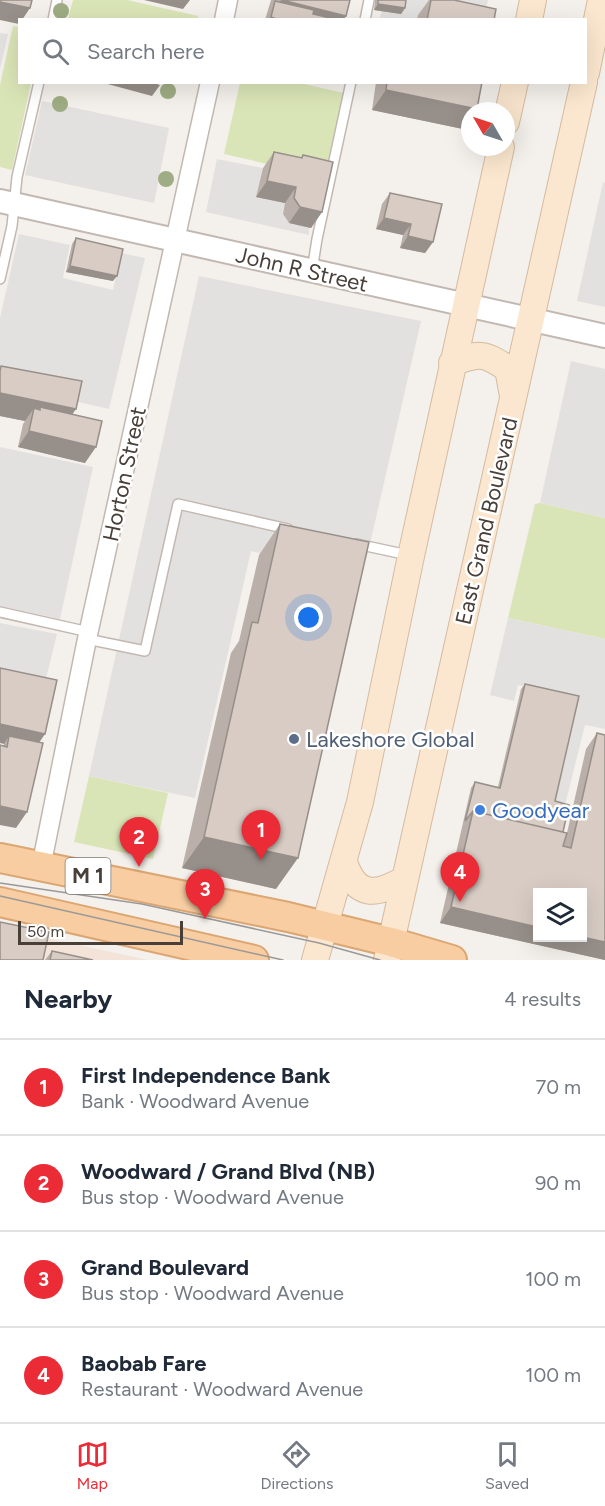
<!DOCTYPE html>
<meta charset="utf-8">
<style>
:root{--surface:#fff;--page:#f6f6f7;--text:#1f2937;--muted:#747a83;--line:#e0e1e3;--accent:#eb2c37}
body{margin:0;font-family:Figtree,sans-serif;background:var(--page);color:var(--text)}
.controls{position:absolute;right:18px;bottom:18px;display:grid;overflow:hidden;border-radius:0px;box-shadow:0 6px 24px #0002}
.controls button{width:54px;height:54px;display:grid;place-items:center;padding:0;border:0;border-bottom:2px solid var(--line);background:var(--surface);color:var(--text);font:30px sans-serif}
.compass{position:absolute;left:461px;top:102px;width:54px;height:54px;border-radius:50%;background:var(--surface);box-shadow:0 6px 24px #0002;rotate:309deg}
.scale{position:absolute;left:18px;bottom:15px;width:165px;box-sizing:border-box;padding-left:6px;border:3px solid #483f39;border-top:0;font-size:16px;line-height:21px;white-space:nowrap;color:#483f39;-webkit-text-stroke:4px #fff;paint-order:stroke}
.you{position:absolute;left:309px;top:618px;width:21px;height:21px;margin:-15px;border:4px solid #fff;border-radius:50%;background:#1a73e8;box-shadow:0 0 0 9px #1a73e833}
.badge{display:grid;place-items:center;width:39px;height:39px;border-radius:50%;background:var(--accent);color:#fff;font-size:20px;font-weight:700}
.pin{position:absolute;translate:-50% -50px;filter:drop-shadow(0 2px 3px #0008)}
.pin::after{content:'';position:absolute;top:32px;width:21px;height:18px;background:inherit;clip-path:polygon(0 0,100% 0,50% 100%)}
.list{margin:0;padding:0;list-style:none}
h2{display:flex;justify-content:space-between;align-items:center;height:78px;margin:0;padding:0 24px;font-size:26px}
h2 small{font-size:20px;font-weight:400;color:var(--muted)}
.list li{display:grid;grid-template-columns:39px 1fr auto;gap:18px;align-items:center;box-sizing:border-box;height:96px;padding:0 24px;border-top:2px solid var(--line)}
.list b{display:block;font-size:22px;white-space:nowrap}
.list p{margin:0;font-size:20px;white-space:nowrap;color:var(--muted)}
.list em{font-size:20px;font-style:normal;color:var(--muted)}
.icon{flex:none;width:33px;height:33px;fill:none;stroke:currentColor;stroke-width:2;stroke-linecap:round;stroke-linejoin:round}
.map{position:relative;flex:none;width:605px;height:960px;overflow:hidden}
.search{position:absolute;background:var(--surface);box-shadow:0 6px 24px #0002;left:18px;right:18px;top:18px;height:66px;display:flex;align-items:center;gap:15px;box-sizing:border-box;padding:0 21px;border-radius:0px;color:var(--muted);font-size:22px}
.sheet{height:462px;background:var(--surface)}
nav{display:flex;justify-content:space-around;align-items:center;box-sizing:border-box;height:84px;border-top:2px solid var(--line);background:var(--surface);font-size:16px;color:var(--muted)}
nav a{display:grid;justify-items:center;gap:3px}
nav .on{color:var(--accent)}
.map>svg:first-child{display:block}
</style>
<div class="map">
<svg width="605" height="960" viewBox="0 0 605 960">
<rect width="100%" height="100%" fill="#f4f0eb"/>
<path fill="#f4e3d8" d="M0 928 148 960H0Z"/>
<path fill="#dae5b7" d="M73 0H127L198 16 197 20 68 19Z
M13 26 19 27 20 82 31 83 12 170 0 167V85Z
M240 83H299L344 93 324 177 224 154Z
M540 503 605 518V639L508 618 535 504Z
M89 776 168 793 153 859 74 842Z"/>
<path fill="#e3e1df" d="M404 0H488L484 19 379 20 382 10Z
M0 33 8 34 0 69Z
M42 101 169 128 154 203 25 175Z
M217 159 263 168 256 197 285 203 283 214 289 223 309 227V235L206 212Z
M603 182 605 183V307L577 301Z
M19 234 70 245 63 278 113 290 121 253 145 258 109 409 0 384V318Z
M199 276 421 321 367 557 351 573 251 551 195 798 89 776Z
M571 361 605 369V518L540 503Z
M0 447 93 467 60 619 0 606Z
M508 618 605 639V729L585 725 565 805 550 803 574 698 518 685 514 701 490 695Z
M0 623 57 634 42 695 0 687Z"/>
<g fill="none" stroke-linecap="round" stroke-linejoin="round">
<g stroke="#c2b8b1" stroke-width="12">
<path id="service" d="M53 20 57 0
M365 20 369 0
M312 271 317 239 351 82
M0 279 12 226 17 177 39 82
M357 544 408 555
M0 612 89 632
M87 639 145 651 178 504 288 529"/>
</g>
<g stroke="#c2b8b1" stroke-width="21">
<path id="minor" d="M224 20 228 0
M41 867 87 639 210 82"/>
</g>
<g stroke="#c2b8b1" stroke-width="26">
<path id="tertiary" d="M0 201 605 336"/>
</g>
<g stroke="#d4bba0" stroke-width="28">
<path id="secondary" d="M529 20 533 0
M586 73 601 0
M506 122 515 82
M452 363C479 353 483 352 508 369L513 396
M344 862C356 898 376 896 405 879
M315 960 360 802 411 556 501 147
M387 960 584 82"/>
</g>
<g stroke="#dca672" stroke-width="32">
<path id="primary" d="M0 858 288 917 391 942 452 960
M0 902 254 960"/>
</g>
<use href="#service" stroke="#fff" stroke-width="9"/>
<use href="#minor" stroke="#fff" stroke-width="18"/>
<use href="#tertiary" stroke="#fff" stroke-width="22"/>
<use href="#secondary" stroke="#fbe7cf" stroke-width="26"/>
<use href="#primary" stroke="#f7cda1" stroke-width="28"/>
<path stroke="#999" stroke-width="1.5" d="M0 883 142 904 319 943 380 960
M0 896 283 960"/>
</g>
<g fill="#9fad84">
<circle cx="61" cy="11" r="8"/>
<circle cx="168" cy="91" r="8"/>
<circle cx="60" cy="104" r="8"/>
<circle cx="166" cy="179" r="8"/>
</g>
<path fill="#baafa9" d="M271 0H350L346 16 343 20H265Z
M375 0H406L405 8 401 14 374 10Z
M429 0H454L494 20H417L418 15Z
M376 82H482L477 109 476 111H470L463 129 372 110Z
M274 152 300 158 303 155 322 212 311 228 289 223 283 214 285 203 256 197 263 168Z
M390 193 433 242 425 253 400 248 403 235 376 229 382 204Z
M76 238 113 281 66 272 72 244Z
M1 366 73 415 85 463 18 447 23 424 25 421 0 416V368Z
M280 524 276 889 182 868 231 653 239 641 259 555Z
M0 668 39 743 16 828 3 746 4 744Z
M525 684 563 832 567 833 586 749 597 733 605 960 440 923 471 788 475 782 498 787 521 689Z
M52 951 93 960H45Z"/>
<path fill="#978f89" d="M144 0H190L183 9Z
M281 0 346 16 343 20H308L274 12Z
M0 2 30 8 22 20H20L19 24 0 20Z
M378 4 405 8 401 14 374 10Z
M100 82H151L160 85 152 96Z
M386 90 477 109 476 111H470V119L463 129 372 110Z
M267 181 296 187 285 203 256 197Z
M300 207 322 212 311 228 289 223Z
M384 218 411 224 403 235 376 229Z
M408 236 433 242 425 253 400 248Z
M70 266 117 276 113 281 66 272Z
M0 393 76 409 62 429 40 410V407L31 420 34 408 25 421 0 416Z
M29 431 96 447 85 463 18 447Z
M0 724 45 734 34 750 9 736 4 744 0 743Z
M0 806 27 812 16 828 0 825Z
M204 837 298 858 276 889 182 868Z
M451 907 537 927V938L582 937 605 942V960L440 923Z"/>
<path fill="#d8ccc4" stroke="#978f89" stroke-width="1.5" d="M0 0H32L30 8 0 2Z
M282 0H350L346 16Z
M378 0H406L405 8 378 4Z
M431 0H454L496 9 494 20H427Z
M275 1 314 10 313 14 326 17V20H279L271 17Z
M387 82H482L477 109 386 90Z
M274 152 302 158 303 155 333 162 322 212 300 207 294 198 296 187 267 181Z
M390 193 442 204 433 242 408 236 411 224 384 218Z
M76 238 123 249 117 276 70 266Z
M1 366 82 381 76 409 0 393V371Z
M40 407 102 421 96 447 29 431 34 408 40 410Z
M280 524 369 542 298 858 204 837 252 622 258 623Z
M0 668 57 680 45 734 0 724Z
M525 684 579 696 555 801 569 805 563 832 473 811 465 821 475 782 500 788Z
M597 733 605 735V942L582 937V892H537V927L451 907 473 811 567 833 563 846 571 848Z
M9 736 43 743 27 812 0 806V745L7 747Z
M0 922 49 932 43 960H0Z
M52 951 93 960H50Z"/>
<circle fill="#5c6f8a" stroke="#fff" stroke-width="2" cx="294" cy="739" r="6"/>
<circle fill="#3f7fe0" stroke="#fff" stroke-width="2" cx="480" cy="810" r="6"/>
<g text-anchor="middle" stroke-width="5" stroke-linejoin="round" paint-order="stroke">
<rect fill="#fff" stroke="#7f7974" stroke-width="1.5" x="65.5" y="858" width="45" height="36" rx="4.5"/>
<g font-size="21" font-weight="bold" fill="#483f39">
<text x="88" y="883">M 1</text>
</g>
<g font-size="22" fill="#483f39" stroke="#fff">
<text transform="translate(302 269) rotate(13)" y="8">John R Street</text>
<text transform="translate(124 474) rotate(-78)" y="8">Horton Street</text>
<text transform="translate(486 521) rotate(-77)" y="8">East Grand Boulevard</text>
</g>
<g font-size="22" fill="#4e5e75" stroke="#fff" text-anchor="start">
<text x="306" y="747">Lakeshore Global</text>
</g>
<g font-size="22" fill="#366cbe" stroke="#fff" text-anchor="start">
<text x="492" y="818">Goodyear</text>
</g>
</g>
</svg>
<div class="controls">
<button><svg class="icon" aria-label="layers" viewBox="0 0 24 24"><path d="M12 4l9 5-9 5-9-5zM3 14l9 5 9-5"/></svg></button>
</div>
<svg class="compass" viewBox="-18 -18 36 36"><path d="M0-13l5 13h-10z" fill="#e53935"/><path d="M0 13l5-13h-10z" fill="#747a83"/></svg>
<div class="scale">50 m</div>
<div class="you"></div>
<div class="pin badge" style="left:261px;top:860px">1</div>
<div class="pin badge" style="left:139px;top:867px">2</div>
<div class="pin badge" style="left:205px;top:919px">3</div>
<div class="pin badge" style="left:460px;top:902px">4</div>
<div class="search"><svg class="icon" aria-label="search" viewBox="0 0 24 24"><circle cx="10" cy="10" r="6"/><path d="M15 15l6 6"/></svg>Search here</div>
</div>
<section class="sheet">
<h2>Nearby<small>4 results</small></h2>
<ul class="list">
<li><span class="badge">1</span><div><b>First Independence Bank</b><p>Bank · Woodward Avenue</p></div><em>70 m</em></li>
<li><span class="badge">2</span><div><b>Woodward / Grand Blvd (NB)</b><p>Bus stop · Woodward Avenue</p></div><em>90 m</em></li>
<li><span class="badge">3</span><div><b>Grand Boulevard</b><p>Bus stop · Woodward Avenue</p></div><em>100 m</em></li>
<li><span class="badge">4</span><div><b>Baobab Fare</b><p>Restaurant · Woodward Avenue</p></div><em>100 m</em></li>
</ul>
</section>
<nav>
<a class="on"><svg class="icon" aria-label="map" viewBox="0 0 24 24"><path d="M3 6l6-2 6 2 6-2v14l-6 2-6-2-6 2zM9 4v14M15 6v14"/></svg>Map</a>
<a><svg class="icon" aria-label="directions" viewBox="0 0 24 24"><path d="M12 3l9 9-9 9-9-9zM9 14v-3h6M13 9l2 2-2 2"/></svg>Directions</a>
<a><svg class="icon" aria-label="saved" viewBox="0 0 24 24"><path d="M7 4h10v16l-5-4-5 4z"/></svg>Saved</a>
</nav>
